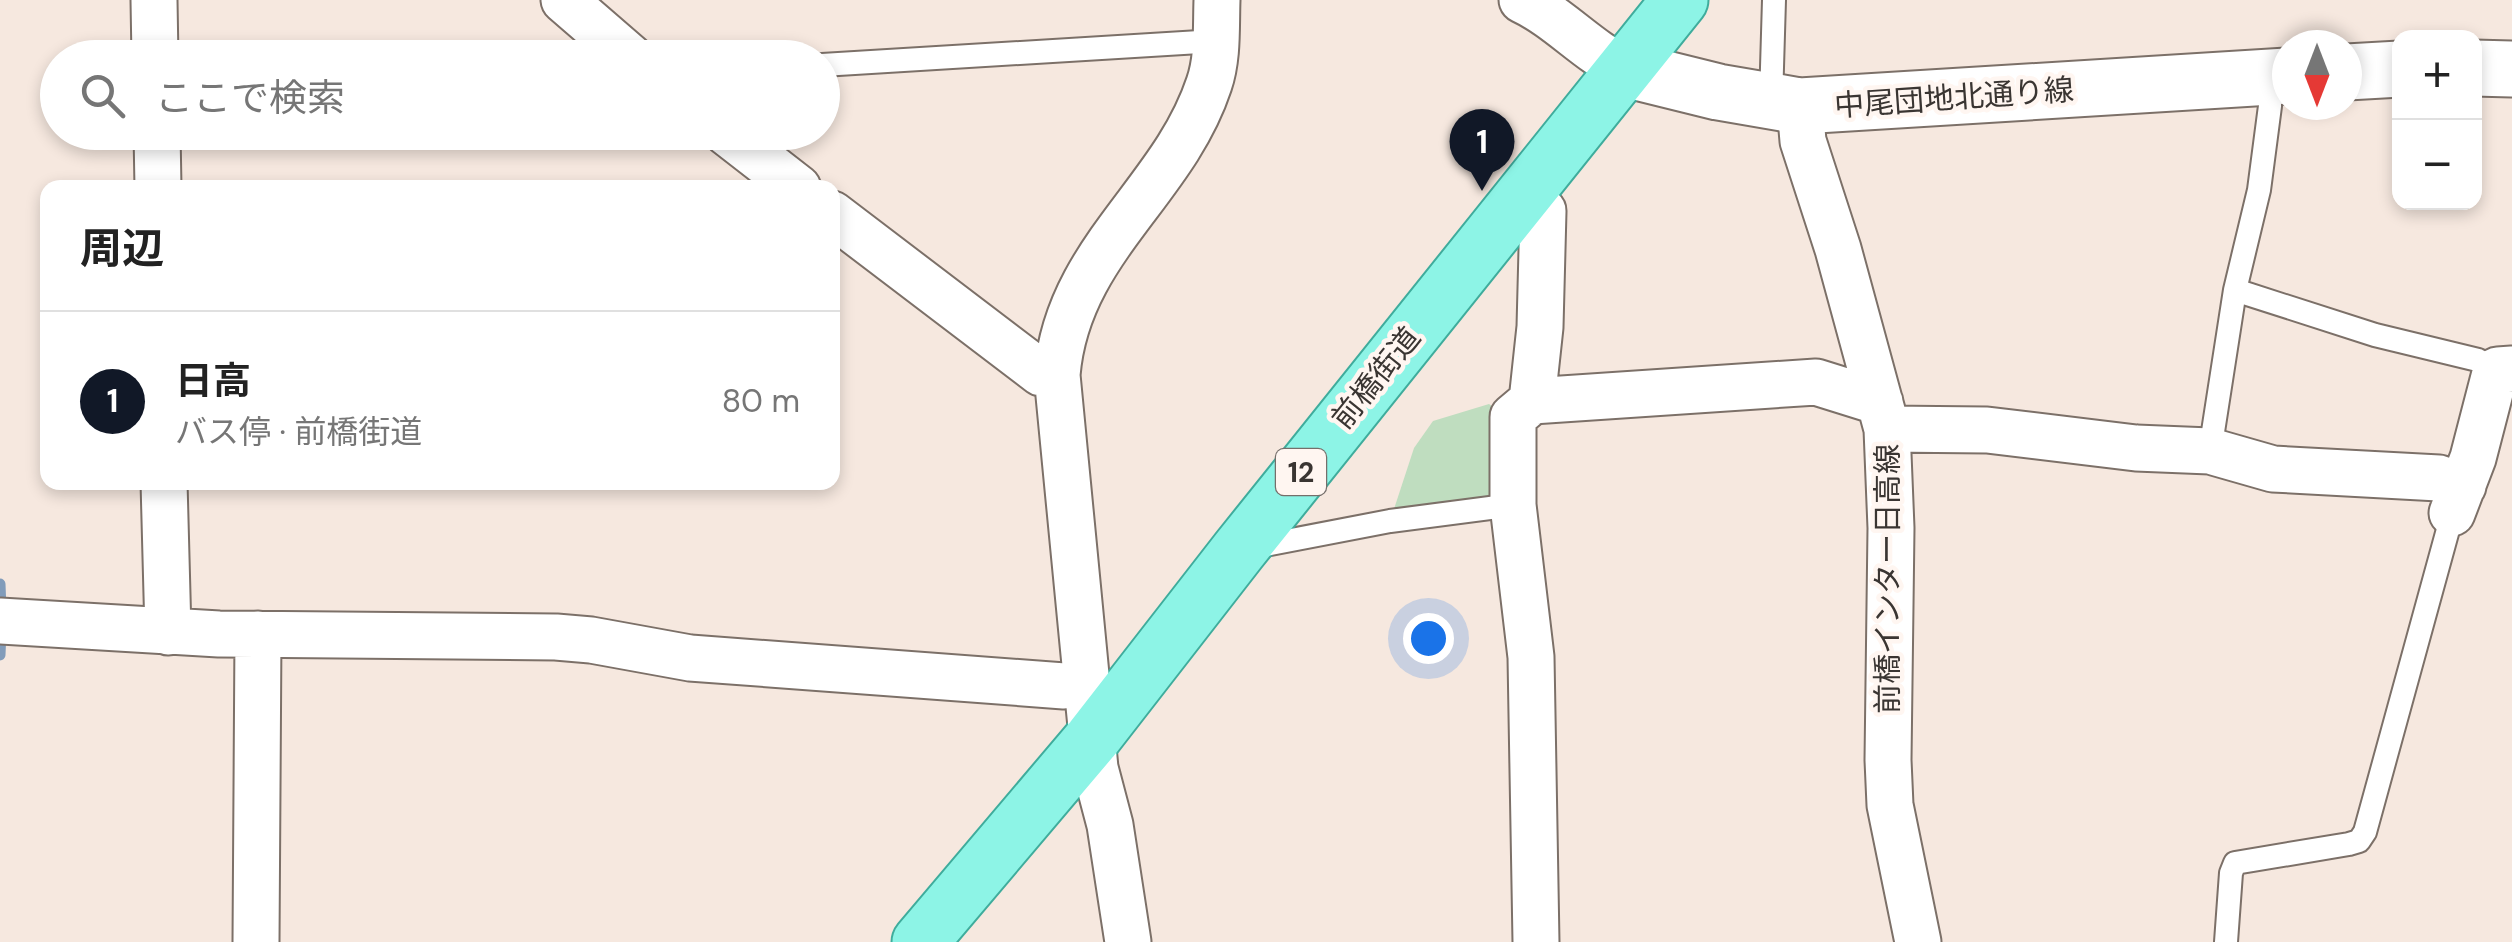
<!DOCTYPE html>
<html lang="ja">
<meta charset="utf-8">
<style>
:root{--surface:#fff;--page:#f6f6f6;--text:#222;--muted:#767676;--line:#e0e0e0;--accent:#111827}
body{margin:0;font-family:"DM Sans","Noto Sans JP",sans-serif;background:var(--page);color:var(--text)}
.controls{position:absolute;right:30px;top:30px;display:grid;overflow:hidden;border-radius:20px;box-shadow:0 5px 15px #0003}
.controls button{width:90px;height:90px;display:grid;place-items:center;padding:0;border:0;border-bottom:2px solid var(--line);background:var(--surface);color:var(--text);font:50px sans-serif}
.compass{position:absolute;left:2272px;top:30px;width:90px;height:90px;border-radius:50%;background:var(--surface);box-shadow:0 5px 15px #0003;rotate:180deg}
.you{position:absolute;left:1428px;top:638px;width:35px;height:35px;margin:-25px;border:8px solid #fff;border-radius:50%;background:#1a73e8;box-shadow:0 0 0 15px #1a73e833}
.badge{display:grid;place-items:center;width:65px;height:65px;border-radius:50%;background:var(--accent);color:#fff;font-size:32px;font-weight:700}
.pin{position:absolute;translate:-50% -82px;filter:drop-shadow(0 2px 5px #0008)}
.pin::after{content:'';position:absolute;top:52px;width:35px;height:30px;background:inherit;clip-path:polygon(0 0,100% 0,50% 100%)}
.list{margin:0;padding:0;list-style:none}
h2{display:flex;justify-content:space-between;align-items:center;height:130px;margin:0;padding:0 40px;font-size:42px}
h2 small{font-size:32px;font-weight:400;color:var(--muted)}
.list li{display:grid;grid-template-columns:65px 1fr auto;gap:30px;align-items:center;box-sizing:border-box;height:180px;padding:0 40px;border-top:2px solid var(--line)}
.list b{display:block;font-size:38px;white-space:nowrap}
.list p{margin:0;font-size:32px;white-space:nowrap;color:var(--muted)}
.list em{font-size:32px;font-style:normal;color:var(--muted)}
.icon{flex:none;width:55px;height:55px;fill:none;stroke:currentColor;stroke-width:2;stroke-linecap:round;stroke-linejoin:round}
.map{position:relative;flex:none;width:2512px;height:942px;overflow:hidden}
.search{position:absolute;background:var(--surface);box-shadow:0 5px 15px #0003;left:40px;top:40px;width:800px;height:110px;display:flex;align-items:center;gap:25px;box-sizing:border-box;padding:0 35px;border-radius:55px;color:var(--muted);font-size:38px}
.panel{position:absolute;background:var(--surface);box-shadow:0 5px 15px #0003;left:40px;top:180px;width:800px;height:310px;border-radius:20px}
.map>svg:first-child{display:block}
</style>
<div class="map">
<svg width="2512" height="942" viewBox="0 0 2512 942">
<rect width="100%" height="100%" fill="#f6e8df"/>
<path fill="#bfddbf" d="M1489 404 1500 412 1491 503 1393 512 1414 448 1433 421Z"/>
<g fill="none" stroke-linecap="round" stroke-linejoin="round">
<path stroke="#829cba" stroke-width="11" d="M0 584 1 611
M0 655 1 630"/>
<g stroke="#7c7068" stroke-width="26">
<path id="service" d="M822 65 1216 41
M1771 101 1774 0
M2235 290 2375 335 2478 360 2498 370
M2210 451 2235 290 2259 190 2270 106V77
M1255 547 1390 521 1513 505
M2226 942 2231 873 2235 863 2349 844 2359 841 2365 832 2452 515"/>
</g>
<g stroke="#7c7068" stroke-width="49">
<path id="minor" d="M154 0 155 58
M564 0 631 58
M1522 0C1560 18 1587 51 1625 69
M1800 106 1803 141 1838 249 1887 429 1891 528 1888 760 1890 805 1918 942
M157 132 158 188
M726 132 798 188
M1523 194 1543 211 1540 327 1532 401 1513 417V505L1531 657 1536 942
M832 214 1041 373 1057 375
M1532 401 1816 382 1880 402
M1887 429 1987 430 2136 448 2210 451 2273 469 2439 478 2463 486
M164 482 168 632
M2452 513 2473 458 2494 377 2498 370 2512 369
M0 621 219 634 556 637 591 640 690 658 1064 686 1085 682
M256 942 258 634
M1128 942 1110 825 1095 768 1057 375C1067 251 1173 193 1209 84 1218 58 1216 28 1217 0"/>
</g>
<g stroke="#7c7068" stroke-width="59">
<path id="tertiary" d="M2474 68 2512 69
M1625 69 1718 92 1800 106 2287 76
M2347 72 2400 69"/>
</g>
<g stroke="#3fac9c" stroke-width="59">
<path id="primary" d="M920 942 1092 739 1239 550 1680 0"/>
</g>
<use href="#service" stroke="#fff" stroke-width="22"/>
<use href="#minor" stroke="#fff" stroke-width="45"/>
<use href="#tertiary" stroke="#fff" stroke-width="55"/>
<use href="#primary" stroke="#8df4e6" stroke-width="55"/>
</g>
<g text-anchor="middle" stroke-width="9" stroke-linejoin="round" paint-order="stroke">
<rect fill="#fff6f1" stroke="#756f6b" stroke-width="2.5" x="1276" y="449" width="50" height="46" rx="8"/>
<g font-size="28" font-weight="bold" fill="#3a3532">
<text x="1301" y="482">12</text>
</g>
<g font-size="30" fill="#3a3532" stroke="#fff6f1">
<text transform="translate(1954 98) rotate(-4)" y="10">中尾団地北通り線</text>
<text transform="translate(1376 378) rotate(-51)" y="10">前橋街道</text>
<text transform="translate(1888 579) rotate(-90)" y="10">前橋インター日高線</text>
</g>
</g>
</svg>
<div class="controls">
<button>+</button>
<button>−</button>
</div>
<svg class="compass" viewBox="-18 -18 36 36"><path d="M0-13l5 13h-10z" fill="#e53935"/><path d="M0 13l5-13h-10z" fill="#767676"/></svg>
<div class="you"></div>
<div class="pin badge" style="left:1482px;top:191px">1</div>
<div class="search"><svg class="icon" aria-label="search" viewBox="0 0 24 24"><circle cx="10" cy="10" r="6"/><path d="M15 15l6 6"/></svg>ここで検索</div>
<section class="panel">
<h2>周辺<small></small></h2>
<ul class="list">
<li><span class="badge">1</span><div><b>日高</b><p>バス停 · 前橋街道</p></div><em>80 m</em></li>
</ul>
</section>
</div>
